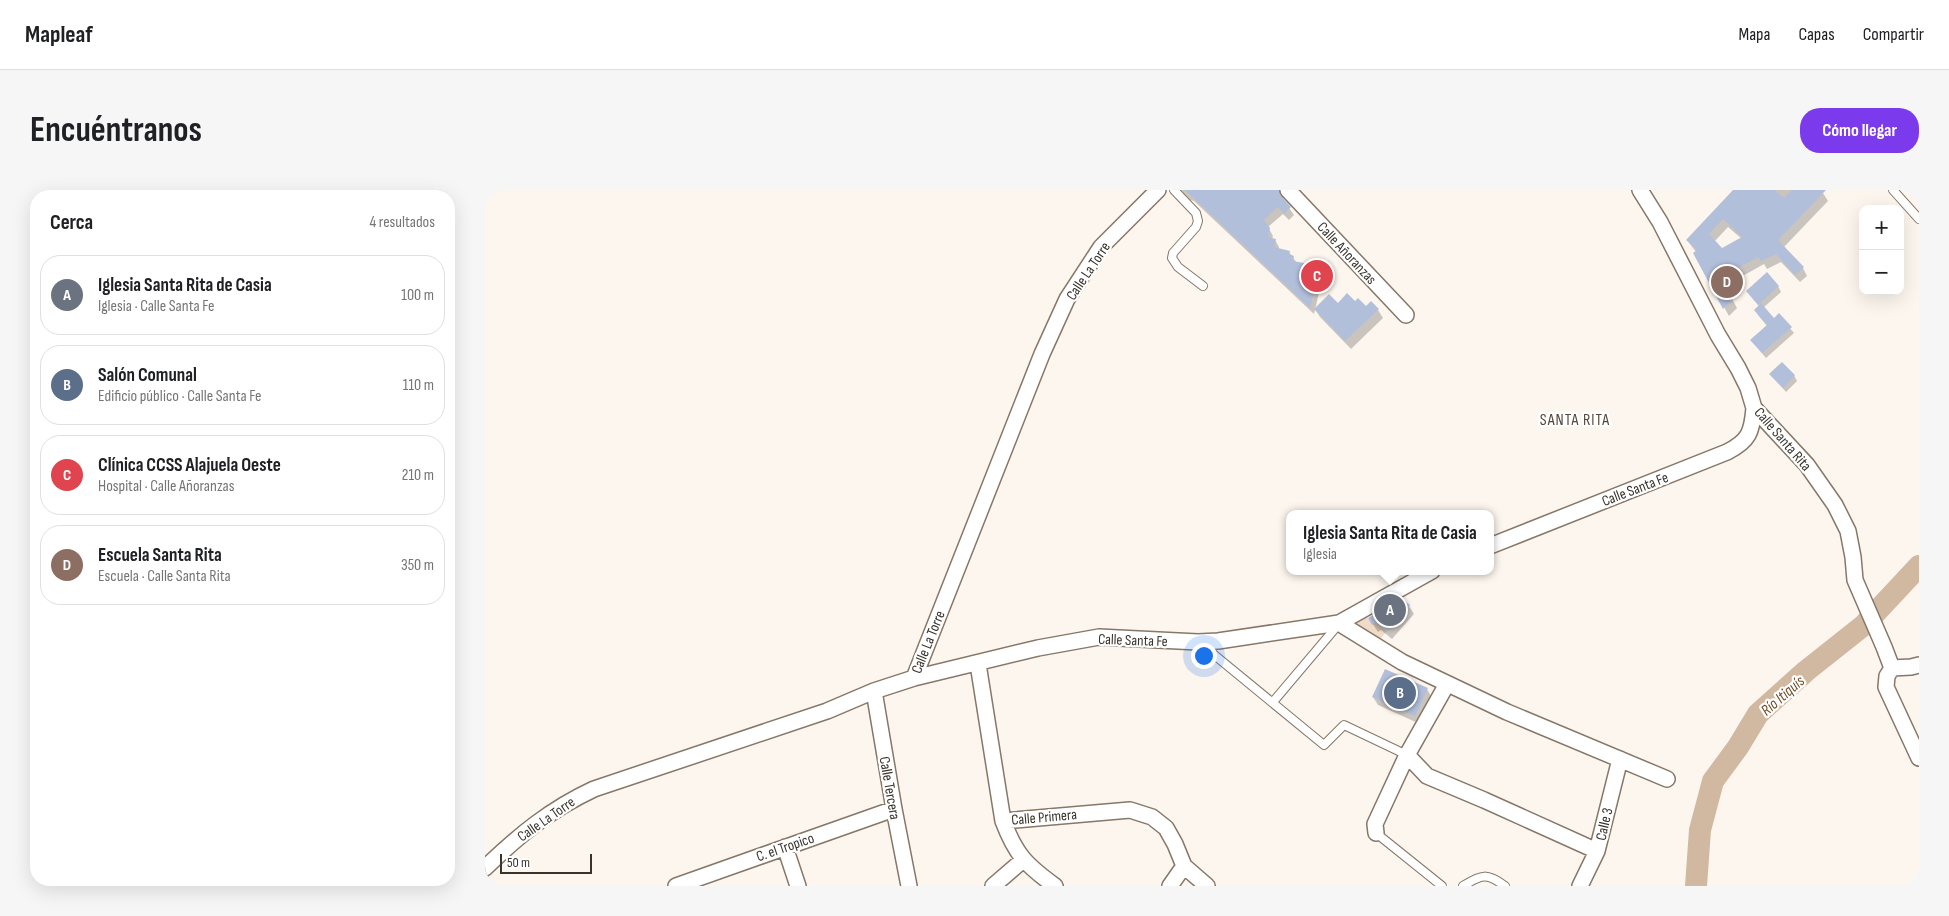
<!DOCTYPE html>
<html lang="es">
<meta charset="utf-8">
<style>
:root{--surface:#fff;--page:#f6f6f6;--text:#202124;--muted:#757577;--line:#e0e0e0;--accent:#7c3aed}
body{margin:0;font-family:"Sofia Sans Condensed",sans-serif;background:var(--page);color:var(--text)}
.controls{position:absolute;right:15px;top:15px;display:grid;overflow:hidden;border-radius:10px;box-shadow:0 5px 20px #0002}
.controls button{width:45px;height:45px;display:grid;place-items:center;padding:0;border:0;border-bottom:1px solid var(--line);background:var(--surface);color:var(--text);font:25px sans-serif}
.scale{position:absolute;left:15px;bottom:12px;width:92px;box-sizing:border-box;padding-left:5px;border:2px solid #39332c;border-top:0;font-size:14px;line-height:18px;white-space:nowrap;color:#39332c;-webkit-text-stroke:4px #fff;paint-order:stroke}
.you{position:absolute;left:718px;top:465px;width:18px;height:18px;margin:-12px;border:4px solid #fff;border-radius:50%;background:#1a73e8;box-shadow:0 0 0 8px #1a73e833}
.badge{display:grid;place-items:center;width:32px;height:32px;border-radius:50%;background:var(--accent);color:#fff;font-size:16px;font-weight:700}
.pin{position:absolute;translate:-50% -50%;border:2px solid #fff;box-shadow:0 1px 5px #0006}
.popup{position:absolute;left:801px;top:320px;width:208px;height:65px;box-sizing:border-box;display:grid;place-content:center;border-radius:10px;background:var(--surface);filter:drop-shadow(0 1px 4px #0005);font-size:16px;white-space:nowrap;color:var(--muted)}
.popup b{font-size:19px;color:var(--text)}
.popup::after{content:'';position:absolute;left:50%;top:100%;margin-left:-10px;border:10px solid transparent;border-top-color:var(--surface)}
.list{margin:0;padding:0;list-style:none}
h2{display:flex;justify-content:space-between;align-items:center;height:65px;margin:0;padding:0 20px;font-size:21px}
h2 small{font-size:16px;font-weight:400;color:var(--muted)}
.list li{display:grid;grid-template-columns:32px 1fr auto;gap:15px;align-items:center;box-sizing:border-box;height:80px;margin:0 10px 10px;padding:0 10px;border:1px solid var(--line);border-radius:20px}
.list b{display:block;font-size:19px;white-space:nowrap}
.list p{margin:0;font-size:16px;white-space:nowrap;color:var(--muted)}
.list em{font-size:16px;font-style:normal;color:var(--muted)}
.map{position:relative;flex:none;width:1434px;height:696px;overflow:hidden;border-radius:20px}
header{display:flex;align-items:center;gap:30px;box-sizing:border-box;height:70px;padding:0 25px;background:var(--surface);border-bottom:1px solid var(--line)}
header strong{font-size:24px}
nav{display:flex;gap:28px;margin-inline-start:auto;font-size:18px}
.intro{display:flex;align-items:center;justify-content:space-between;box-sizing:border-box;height:120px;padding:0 30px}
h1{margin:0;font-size:35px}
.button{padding:12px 22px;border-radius:20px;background:var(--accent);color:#fff;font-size:18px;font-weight:700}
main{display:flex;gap:30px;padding:0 30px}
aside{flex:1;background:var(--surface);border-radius:20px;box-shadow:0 5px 20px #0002}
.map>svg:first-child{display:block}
</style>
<header>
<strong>Mapleaf</strong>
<nav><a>Mapa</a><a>Capas</a><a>Compartir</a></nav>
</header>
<div class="intro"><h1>Encuéntranos</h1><a class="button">Cómo llegar</a></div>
<main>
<aside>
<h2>Cerca<small>4 resultados</small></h2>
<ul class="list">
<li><span class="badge" style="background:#6b7280">A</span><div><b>Iglesia Santa Rita de Casia</b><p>Iglesia · Calle Santa Fe</p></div><em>100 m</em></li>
<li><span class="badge" style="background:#5c6f8a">B</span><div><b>Salón Comunal</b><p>Edificio público · Calle Santa Fe</p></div><em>110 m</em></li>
<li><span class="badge" style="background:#e0444e">C</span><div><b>Clínica CCSS Alajuela Oeste</b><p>Hospital · Calle Añoranzas</p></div><em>210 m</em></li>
<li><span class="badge" style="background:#8d6e63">D</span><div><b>Escuela Santa Rita</b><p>Escuela · Calle Santa Rita</p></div><em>350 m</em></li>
</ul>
</aside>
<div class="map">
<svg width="1434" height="696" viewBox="0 0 1434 696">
<rect width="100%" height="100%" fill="#fdf6ef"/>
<path fill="#f0dbc7" d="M881 426 887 434 890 432 902 441 893 451 870 433Z"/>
<path fill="#0003" fill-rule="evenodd" d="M695 0H795L799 11 809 25 804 30 798 24 783 37 788 46 787 49 790 50 794 57V59L804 62 812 73 818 74 822 81 821 84 832 87 836 94 829 124 709 11 705 10Z
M1250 0H1336L1343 11 1299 57 1318 78 1322 86 1315 92 1296 72 1282 79 1279 74 1240 96 1252 118 1244 126 1209 63 1211 62 1202 50ZM1243 37 1257 49 1237 60 1229 52Z
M1293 96 1296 102 1278 118 1289 130 1294 125 1309 143 1281 168 1266 150 1282 136 1273 125 1270 120 1274 116 1263 102Z
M870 113 893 120 898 128 866 159 835 127 830 119Z
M1286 185H1309L1312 191 1301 202Z
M924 416 929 424 907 449 896 440 893 442 884 428Z
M942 499 947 508 935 534 893 515 888 507Z"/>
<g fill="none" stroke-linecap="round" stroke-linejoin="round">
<path stroke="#d0b8a1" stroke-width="22" d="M1211 696 1215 640 1228 591 1253 557 1273 524 1321 481 1379 435 1434 376"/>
</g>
<path fill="#b2bfdb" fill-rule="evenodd" d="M700 0H794L796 6 806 17 799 24 793 17 779 30 785 38 783 47 791 49 789 57 805 61 804 64 809 66 808 71 819 73 816 82 833 86 825 118Z
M1248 0H1290L1299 8 1307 0H1341L1293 50 1319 77 1310 85 1291 64 1276 71 1273 67 1236 87 1248 109 1238 119 1208 63 1212 60 1201 50ZM1238 29 1257 47 1237 58 1224 44Z
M1282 82 1294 96 1273 115 1261 101Z
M862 103 870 111 873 108 881 116 886 111 894 119 860 151 829 119 844 104 853 113Z
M1276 113 1289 128 1294 123 1307 137 1277 163 1265 150 1282 135 1269 120Z
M1297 172 1310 185 1298 198 1284 184Z
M917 409 925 415 902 441 890 432 887 435 883 428Z
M900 479 943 498 930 526 887 507Z"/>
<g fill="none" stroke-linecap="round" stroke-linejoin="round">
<g stroke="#867768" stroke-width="10">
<path id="service" d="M689 0 711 23 713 31 711 37 688 63 687 68 693 77 718 96
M1408 0 1434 29
M716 454 839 555 859 535 922 565
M788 512 853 435
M891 643 957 696
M978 696C997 684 1002 683 1020 696"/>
</g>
<g stroke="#867768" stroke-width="18">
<path id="minor" d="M803 0 921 125
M1155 0 1175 32 1233 145 1253 178 1263 198 1269 218 1322 275 1350 315 1363 341 1368 367 1370 390 1399 457 1407 478
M1005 356 1242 262C1264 251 1267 242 1269 218
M854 433 917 472 1022 522 1182 589
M493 474 518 631 645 620 667 627 681 638 690 654 699 676 722 696
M1407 478 1402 486 1401 497 1434 568
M1407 478 1426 477 1434 475
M429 488 553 458 614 447 713 452 733 451 854 433 947 381
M389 501 409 619 424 696
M922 565 942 586 999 610 1112 661
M518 631C531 665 541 675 570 696
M891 643 890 634 922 565 962 494
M300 657 313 696
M0 678C34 645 66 619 109 599L342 521 389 501 429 488 557 164 582 109 616 57 673 0
M191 696 409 619
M508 696 538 670
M685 696 699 676
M1095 696 1112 661 1135 569"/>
</g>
<use href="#service" stroke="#fff" stroke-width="8"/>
<use href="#minor" stroke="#fff" stroke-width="15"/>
</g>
<g text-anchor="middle" stroke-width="4.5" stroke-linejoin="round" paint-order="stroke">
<g font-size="15" fill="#39332c" stroke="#fff">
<text transform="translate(862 63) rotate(47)" y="5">Calle Añoranzas</text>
<text transform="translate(603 81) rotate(-56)" y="5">Calle La Torre</text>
<text transform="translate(1298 249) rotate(49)" y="5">Calle Santa Rita</text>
<text transform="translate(1150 299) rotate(-21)" y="5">Calle Santa Fe</text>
<text transform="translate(648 450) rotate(2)" y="5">Calle Santa Fe</text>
<text transform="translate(443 452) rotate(-68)" y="5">Calle La Torre</text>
<text transform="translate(405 598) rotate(80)" y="5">Calle Tercera</text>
<text transform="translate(559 627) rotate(-5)" y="5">Calle Primera</text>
<text transform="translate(61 629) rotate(-35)" y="5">Calle La Torre</text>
<text transform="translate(1119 634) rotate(-77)" y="5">Calle 3</text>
<text transform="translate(300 657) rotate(-19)" y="5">C. el Tropico</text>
</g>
<g font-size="16" letter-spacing="1" fill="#544639" stroke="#fff">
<text x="1090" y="235">SANTA RITA</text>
</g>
<g font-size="16" font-style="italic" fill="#6f4c25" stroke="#fff">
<text transform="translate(1297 505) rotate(-41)" y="6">Río Itiquís</text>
</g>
</g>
</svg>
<div class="controls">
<button>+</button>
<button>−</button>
</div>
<div class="scale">50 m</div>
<div class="you"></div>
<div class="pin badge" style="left:905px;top:420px;background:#6b7280">A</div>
<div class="popup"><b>Iglesia Santa Rita de Casia</b>Iglesia</div>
<div class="pin badge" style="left:915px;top:503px;background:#5c6f8a">B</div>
<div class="pin badge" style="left:832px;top:86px;background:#e0444e">C</div>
<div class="pin badge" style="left:1242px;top:92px;background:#8d6e63">D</div>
</div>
</main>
